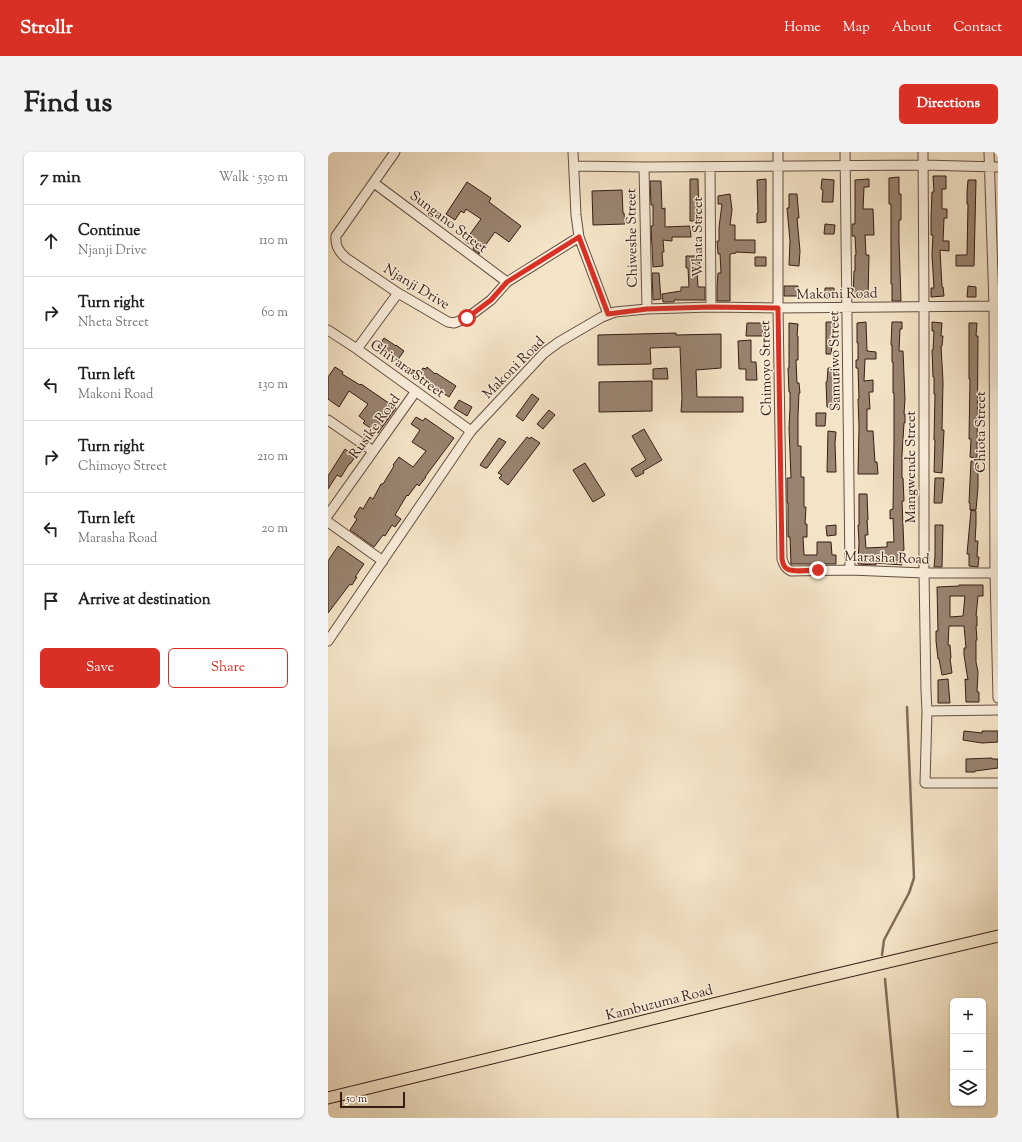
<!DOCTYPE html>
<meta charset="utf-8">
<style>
:root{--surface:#fff;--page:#f2f2f2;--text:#222;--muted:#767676;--line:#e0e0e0;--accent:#d93025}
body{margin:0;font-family:"Sorts Mill Goudy",serif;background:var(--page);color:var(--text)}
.controls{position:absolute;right:12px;bottom:12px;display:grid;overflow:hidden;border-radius:6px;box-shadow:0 1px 3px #0004}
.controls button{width:36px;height:36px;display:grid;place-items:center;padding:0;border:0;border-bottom:1px solid var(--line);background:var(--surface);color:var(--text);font:20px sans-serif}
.scale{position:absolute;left:12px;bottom:10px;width:65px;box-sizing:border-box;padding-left:4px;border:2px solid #361d13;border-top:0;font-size:11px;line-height:14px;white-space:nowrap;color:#361d13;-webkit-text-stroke:3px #f8eddb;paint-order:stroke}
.stop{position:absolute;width:12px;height:12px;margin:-9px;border:3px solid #d93025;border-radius:50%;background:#fff}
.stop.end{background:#d93025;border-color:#fff;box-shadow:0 1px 4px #0008}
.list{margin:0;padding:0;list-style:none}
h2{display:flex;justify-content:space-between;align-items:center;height:52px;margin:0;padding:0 16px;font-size:17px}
h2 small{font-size:13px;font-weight:400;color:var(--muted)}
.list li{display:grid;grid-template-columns:26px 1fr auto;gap:12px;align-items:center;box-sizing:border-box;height:72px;padding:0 16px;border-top:1px solid var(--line)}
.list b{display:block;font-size:15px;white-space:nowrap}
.list p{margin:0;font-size:13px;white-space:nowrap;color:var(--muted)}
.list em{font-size:13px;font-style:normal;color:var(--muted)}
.actions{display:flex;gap:8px;padding:12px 16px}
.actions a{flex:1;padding:9px 0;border:1px solid var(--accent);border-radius:6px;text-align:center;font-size:14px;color:var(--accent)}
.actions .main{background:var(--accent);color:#fff}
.icon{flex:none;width:22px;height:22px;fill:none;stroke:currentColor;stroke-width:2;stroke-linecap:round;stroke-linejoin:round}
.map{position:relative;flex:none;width:670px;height:966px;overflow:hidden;border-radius:6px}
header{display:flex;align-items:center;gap:24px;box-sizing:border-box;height:56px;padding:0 20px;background:var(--accent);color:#fff}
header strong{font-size:19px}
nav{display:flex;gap:22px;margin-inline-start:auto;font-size:14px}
.intro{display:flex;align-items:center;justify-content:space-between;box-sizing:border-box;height:96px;padding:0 24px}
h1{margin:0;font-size:28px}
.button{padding:10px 18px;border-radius:6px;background:var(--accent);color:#fff;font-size:14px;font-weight:700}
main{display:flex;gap:24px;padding:0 24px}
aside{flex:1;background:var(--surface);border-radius:6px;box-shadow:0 1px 3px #0004}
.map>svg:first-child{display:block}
</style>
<header>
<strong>Strollr</strong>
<nav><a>Home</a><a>Map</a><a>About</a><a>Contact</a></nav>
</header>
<div class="intro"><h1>Find us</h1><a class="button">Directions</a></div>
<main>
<aside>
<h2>7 min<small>Walk · 530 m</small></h2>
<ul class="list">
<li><svg class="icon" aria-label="ahead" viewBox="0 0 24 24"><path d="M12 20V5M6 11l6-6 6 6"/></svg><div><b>Continue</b><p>Njanji Drive</p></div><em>110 m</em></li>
<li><svg class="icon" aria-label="right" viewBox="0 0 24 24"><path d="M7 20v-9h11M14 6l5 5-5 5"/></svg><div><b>Turn right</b><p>Nheta Street</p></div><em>60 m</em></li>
<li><svg class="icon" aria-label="left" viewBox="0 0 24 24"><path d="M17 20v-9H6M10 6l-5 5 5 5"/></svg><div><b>Turn left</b><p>Makoni Road</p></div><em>130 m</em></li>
<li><svg class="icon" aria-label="right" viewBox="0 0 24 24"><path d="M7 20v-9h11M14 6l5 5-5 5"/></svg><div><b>Turn right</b><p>Chimoyo Street</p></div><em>210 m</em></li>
<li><svg class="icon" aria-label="left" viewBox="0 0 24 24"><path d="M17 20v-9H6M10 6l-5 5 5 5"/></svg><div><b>Turn left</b><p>Marasha Road</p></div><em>20 m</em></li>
<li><svg class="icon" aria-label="arrive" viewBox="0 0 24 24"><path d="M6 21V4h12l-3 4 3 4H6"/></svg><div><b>Arrive at destination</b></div></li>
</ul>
<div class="actions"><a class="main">Save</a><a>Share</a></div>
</aside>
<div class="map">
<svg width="670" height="966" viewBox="0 0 670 966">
<rect width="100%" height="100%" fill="#f4e4c7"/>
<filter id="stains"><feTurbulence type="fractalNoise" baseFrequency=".005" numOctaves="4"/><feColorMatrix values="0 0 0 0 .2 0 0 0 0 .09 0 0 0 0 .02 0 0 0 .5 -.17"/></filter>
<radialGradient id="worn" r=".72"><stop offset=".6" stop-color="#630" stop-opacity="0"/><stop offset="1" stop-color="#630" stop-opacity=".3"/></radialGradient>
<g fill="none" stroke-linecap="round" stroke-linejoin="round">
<path stroke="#816c5a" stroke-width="2.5" d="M554 803 556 788 581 741 586 726 579 555
M557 827 570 966"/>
</g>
<path fill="#998471" stroke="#361d13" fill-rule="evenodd" d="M605 24H618V37H614V57H619V66H616L615 89H621V99L612 98 614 135H615L616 144 603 145V136H606L604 103 605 83H603V66L604 40H606Z
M571 25V42H573V68H571V89L573 149H564V132H563V52H561V26Z
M362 27H370L371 69H362Z
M438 27V70L429 71V61H430L429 28Z
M494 27 506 28 505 50H494L495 38 493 37Z
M541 27V35H536L535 57H545L546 83H537L538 103H541L540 146H525L526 119H527V103H528L527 84H524V72H527V28Z
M640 28H648L646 114H628V103H639L640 52H639V41Z
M322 29H333L334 57 337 56V75L362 74 363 85H344V89L335 88 336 100H334L335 114 325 115 323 74H325V53H323Z
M139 30 163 46 161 50 193 74 181 90 167 80 151 102 145 97 146 95 137 89 153 67 138 57 136 61 133 59 127 68 118 62Z
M294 38 295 61H296L297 72 265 73 264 39Z
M402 42 404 58 402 73H407V88H427V101L408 100V101L402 102V149H389V135L390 121H393L392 102H390L389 89H391V75L394 52H390V44Z
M461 42H469L471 66H469L472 99 471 114 461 113 462 89 459 56H461Z
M497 72 507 73 506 82H496Z
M358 104H372L371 116H369L370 135H377V148H346V150H335L334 142 353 139V135H361L360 116H358Z
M427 105H438V114H427Z
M324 121H331L333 147 325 148Z
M456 134H470V144H456Z
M640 134 648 135V145H639Z
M497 136H506V145H497Z
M498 170H505V194H504L503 202H498Z
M538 170 539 199 548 200V207H537L536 229 545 228V240H541L542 257H539V279H545L547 310H549L550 322H530L531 274 530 247H531L530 216H528V208H530V191H529V171Z
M564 170H574V177H572L571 199H575L577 247 576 262H577V271H576L574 303V326H575L576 349H574L576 398H575L574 413 548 411V413L530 412 531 390 530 373H531V342H539L540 368H539L540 383H537L538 396 559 395V390H566L565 366 562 367V358L565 357 566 290V241H565V210H564V193H563Z
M604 170 614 171 613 184H615L614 194H613L615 230 614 278H616L614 321 606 320 607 288H606L607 242H606V225H605L604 198H605L606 179H604Z
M419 171H435V184H418Z
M461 171 470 172 469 184H470V208H468L469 231H471L472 241H471L470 264V294H473V325H476V355H478L477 372H479V385H475L476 403H489V390H503L504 403H508V412H463L462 385H460V351H459V326H463L461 276 462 256V240H461L460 216H461Z
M641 171H649L648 184H650L649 306 642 305 643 287H641L642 227H641Z
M348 181V183L393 182V216L368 218 369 245H415V260H353L354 246 352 195 322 196 323 212 270 213V183Z
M56 186 68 194V193L76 199 69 209 50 195Z
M423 188V210H428L429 228H418V217H411L410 189Z
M7 215 15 220 14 222 32 233 33 232 68 256 50 281 35 271 37 269 31 264 40 252 21 239 11 255 0 247V225Z
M99 215 107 222 108 221 128 234 121 245 96 228 95 229 76 217 77 216 92 220 95 216 98 217Z
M339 216 340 227H325V217Z
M500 216H509V224H507V246L509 247V256L499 255 498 230H499Z
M324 229V259L271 260V230Z
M204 242 211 247 195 269 188 264Z
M131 248 144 255 139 264 126 256Z
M221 258 227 263 215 277 209 272Z
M488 261H498L497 274H488Z
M88 265 95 269 97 266 126 286 97 325H98L91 334 89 332 80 344 79 343 67 363 73 367 67 375 64 373 57 384 55 383 46 395 22 378 29 367 26 365 32 355 35 357 42 345 45 347 53 332H55L66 314 65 313 71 305 85 315 98 299 84 290 92 278 83 272Z
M316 277 334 308 315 319 316 321 308 325 303 317 318 308 304 284Z
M500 279 508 280 507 291 508 320H499Z
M199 285 202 287 203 285 212 291 180 333 171 326 174 323 170 321Z
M171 286 178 290 159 316H157L152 313Z
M17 297 27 305 22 312H21L13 325 9 323 0 337V324Z
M643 309 650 310V335L648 358H642V351H641Z
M257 311 277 343 265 350 245 318Z
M607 326H616L614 351H606Z
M643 358 648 359V373L647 389H650L649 405H651L650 415 641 414V402H639Z
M508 373V383L499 384 498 374Z
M607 373H615L614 415H606L607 404Z
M10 394 36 412 27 425H29L24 433 22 432 0 461V409Z
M631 433H655V444H650L648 464H649V474H648L649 488H648V510L650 520 649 540H651V550H638L637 527 640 528 636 503V496H638L636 474H621L620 493H622L623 506H622L624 521 614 523 611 507H610L608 489V479H610L609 435 631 434ZM622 444H637L635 464 622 465Z
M620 527 622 551H610V528Z
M636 579 654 581V579H670V590L654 591 635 588Z
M664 606V607H670V616L647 619V620H638V607Z"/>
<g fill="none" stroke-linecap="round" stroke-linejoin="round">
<g stroke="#664f40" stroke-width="11">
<path id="minor" d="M67 0 8 84C7 94 11 100 18 106L70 141 120 170 126 171 139 166 163 148 179 130 251 85
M245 0 248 63 251 85 280 162
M450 0V156L454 407C456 413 457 416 463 419L522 418 596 421H670
M517 0 522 418
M595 0 596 154V421L598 539 599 559 597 631H670
M661 0 666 154 667 421 670 546
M246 14 316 15 595 13 670 15
M316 15 319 157
M382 15 383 155
M46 31 179 130
M0 178 29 197 143 279
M29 197 70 141
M0 268 45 299
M0 363 88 239
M0 370 55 409
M0 489 143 279 216 201 231 190 274 165 287 160 319 157 383 155 450 156 670 154
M599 559 670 558"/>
</g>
<g stroke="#361d13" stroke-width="13">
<path id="major" d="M0 946 463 833 670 784"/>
</g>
<use href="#minor" stroke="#f8eddb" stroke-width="9"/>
<use href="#major" stroke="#f4e4c7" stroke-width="11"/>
</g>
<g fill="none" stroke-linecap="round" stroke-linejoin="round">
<path stroke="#d93025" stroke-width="5" d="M139 166 163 148 179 130 251 85 280 162 319 157 383 155 450 156 454 407C455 411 455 414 458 416 463 421 483 418 490 418"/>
</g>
<g text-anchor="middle" stroke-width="3" stroke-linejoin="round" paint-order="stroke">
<g font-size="14" fill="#361d13" stroke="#f8eddb">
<text transform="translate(121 69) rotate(37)" y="5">Sungano Street</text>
<text transform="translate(369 85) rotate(-90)" y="5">Whata Street</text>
<text transform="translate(303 86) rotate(-91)" y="5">Chiweshe Street</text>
<text transform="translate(89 134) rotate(31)" y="5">Njanji Drive</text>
<text transform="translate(509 141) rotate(-1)" y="5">Makoni Road</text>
<text transform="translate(506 209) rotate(-91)" y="5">Samuriwo Street</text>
<text transform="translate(185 215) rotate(-45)" y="5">Makoni Road</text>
<text transform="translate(80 216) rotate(36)" y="5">Chivara Street</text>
<text transform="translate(437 216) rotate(-91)" y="5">Chimoyo Street</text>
<text transform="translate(46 274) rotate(-54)" y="5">Rusike Road</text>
<text transform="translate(652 280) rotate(-90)" y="5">Chiota Street</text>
<text transform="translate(582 315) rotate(-90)" y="5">Mangwende Street</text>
<text transform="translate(559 405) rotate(2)" y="5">Marasha Road</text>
<text transform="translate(331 850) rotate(-14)" y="5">Kambuzuma Road</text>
</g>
</g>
<rect width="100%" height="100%" filter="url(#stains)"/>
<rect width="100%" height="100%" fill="url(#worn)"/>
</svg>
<div class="controls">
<button>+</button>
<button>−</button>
<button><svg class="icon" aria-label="layers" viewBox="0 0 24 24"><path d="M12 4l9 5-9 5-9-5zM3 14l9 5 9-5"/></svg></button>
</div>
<div class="scale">50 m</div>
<div class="stop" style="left:139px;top:166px"></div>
<div class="stop end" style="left:490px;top:418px"></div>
</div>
</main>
